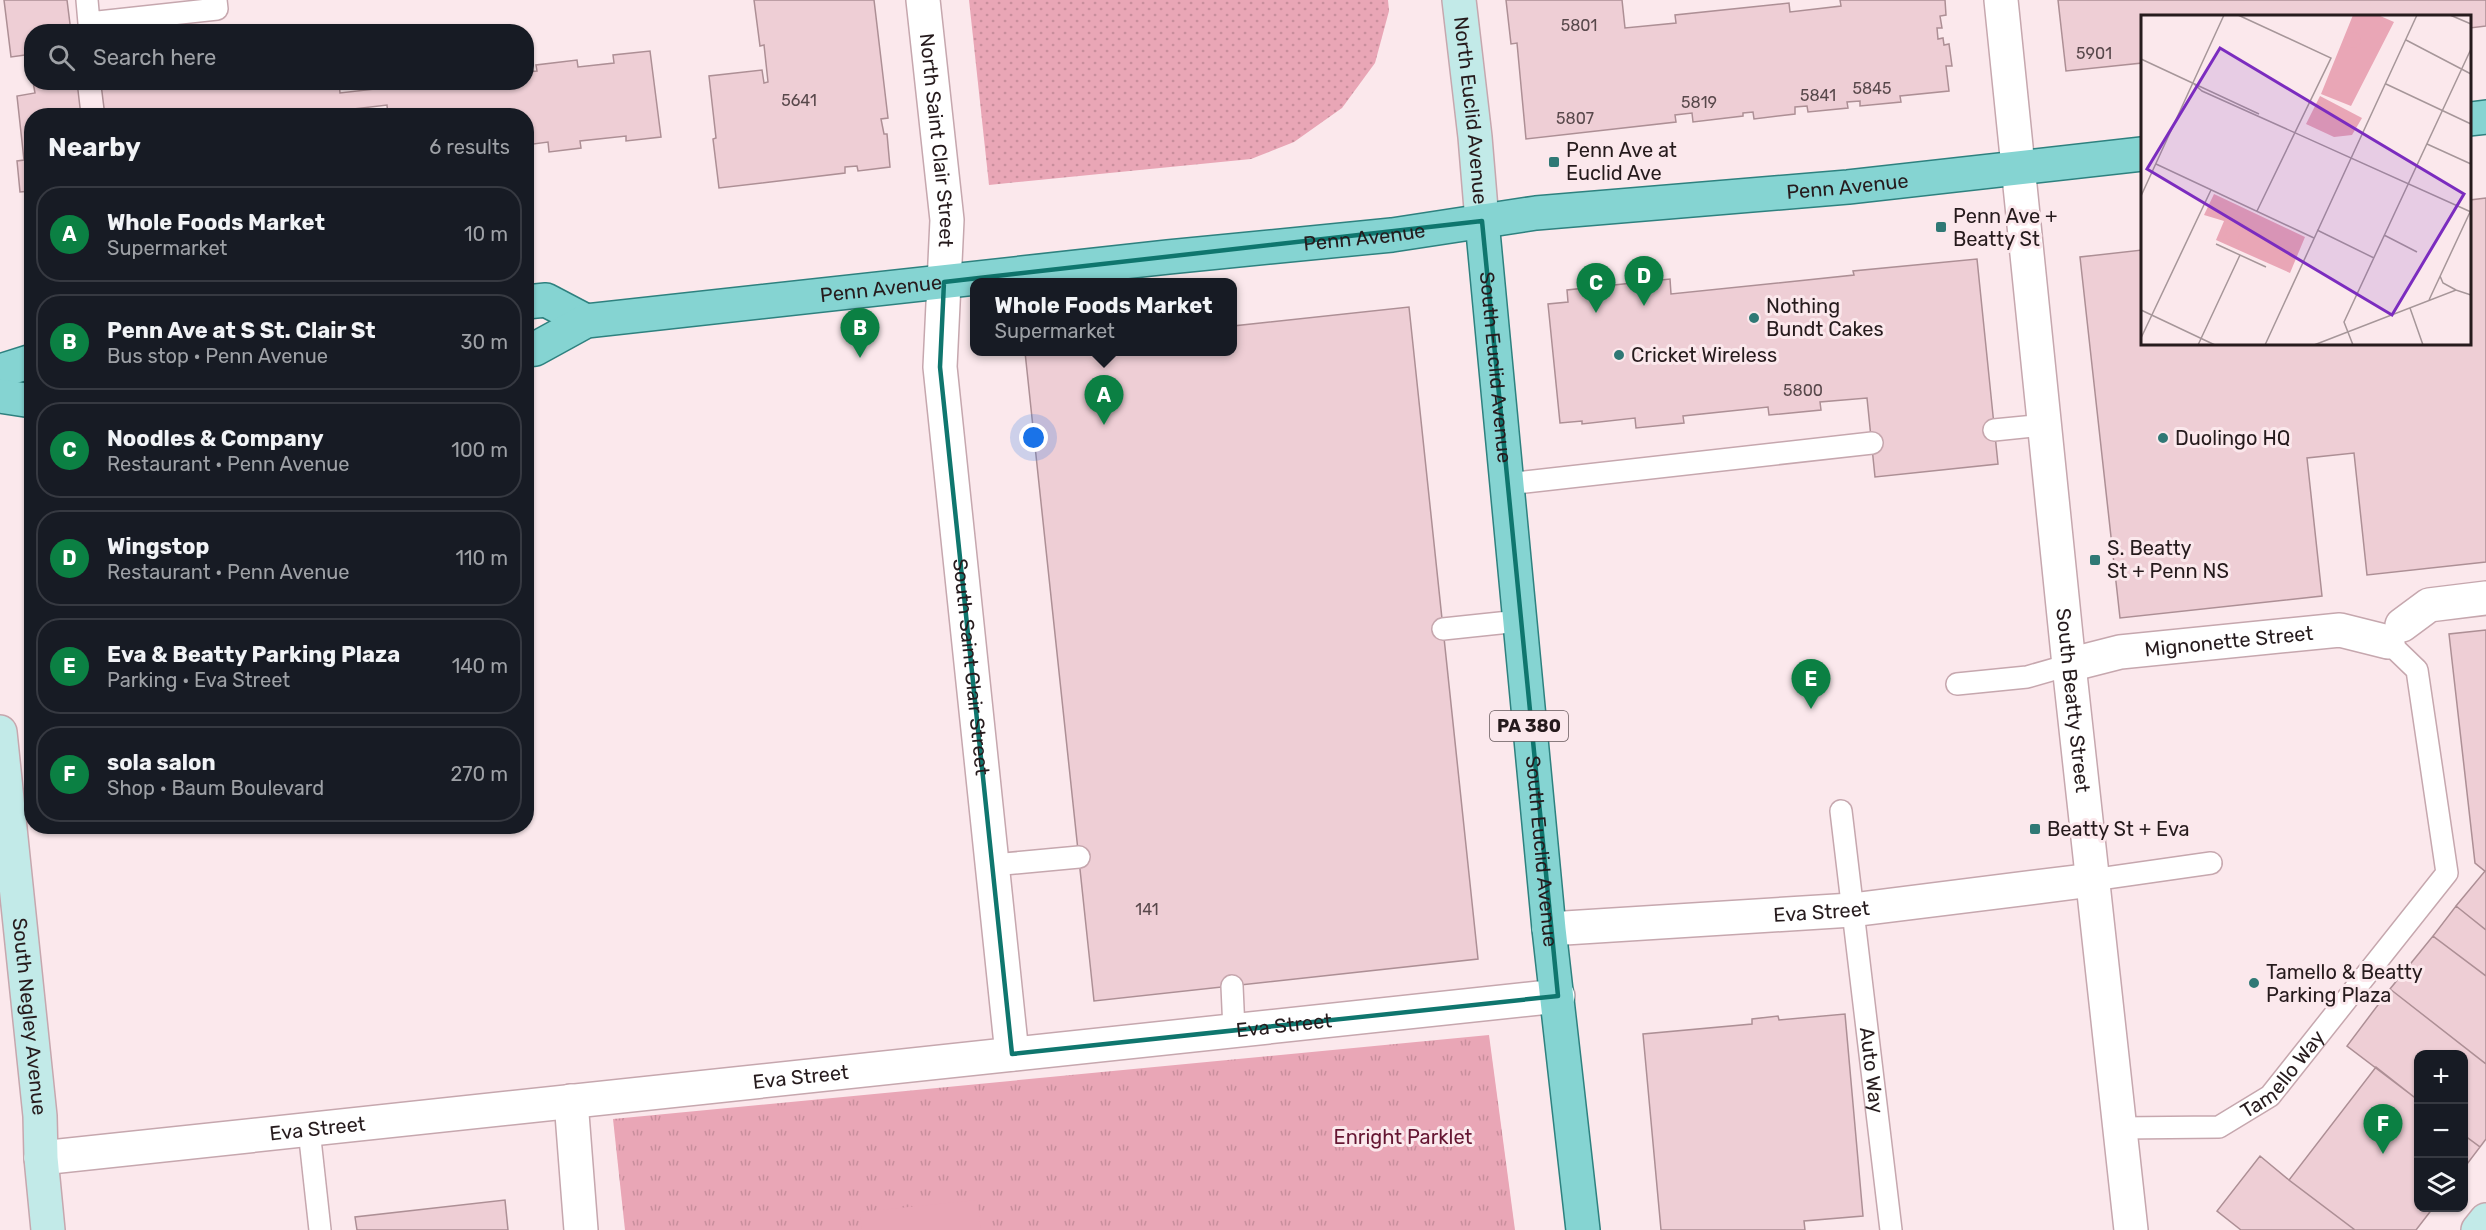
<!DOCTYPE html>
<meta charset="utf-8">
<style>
:root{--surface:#171b24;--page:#20242c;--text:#f1f3f6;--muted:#9ea1a6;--line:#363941;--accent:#0b8043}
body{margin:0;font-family:Rubik,sans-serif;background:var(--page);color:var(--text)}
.controls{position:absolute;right:18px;bottom:18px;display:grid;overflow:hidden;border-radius:12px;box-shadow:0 2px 4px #0004}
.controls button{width:54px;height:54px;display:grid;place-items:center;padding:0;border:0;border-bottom:2px solid var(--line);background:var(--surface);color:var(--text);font:30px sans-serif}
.you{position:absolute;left:1034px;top:438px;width:21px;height:21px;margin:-15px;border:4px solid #fff;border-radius:50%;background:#1a73e8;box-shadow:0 0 0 9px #1a73e833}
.badge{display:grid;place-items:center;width:39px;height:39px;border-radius:50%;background:var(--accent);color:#fff;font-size:20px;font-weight:700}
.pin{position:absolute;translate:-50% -50px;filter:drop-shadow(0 2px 3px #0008)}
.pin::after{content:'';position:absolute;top:32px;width:21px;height:18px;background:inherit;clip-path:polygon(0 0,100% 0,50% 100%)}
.popup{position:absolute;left:970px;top:278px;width:267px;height:78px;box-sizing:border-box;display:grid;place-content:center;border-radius:12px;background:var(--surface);filter:drop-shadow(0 2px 4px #0005);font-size:20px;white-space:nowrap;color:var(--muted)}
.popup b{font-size:22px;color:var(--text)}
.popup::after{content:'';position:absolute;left:50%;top:100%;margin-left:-12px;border:12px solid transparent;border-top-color:var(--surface)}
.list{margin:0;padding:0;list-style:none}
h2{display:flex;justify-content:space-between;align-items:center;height:78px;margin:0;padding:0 24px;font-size:26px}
h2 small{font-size:20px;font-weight:400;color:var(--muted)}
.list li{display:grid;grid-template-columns:39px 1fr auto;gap:18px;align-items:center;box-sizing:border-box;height:96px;margin:0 12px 12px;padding:0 12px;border:2px solid var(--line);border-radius:24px}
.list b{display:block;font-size:22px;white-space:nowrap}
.list p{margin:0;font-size:20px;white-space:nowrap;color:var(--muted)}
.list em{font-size:20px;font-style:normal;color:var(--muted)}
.icon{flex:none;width:33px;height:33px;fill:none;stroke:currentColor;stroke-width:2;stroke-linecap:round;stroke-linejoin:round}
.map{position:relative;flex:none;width:2486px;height:1230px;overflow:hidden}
.search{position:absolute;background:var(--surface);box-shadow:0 2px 4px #0004;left:24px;top:24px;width:510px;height:66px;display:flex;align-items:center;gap:15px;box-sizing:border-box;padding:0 21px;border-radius:24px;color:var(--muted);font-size:22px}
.panel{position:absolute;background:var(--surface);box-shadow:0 2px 4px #0004;left:24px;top:108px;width:510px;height:726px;border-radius:24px}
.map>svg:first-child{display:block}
</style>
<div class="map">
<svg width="2486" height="1230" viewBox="0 0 2486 1230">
<defs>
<pattern id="grass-dots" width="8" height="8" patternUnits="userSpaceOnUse" patternTransform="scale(1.5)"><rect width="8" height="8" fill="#e9a6b6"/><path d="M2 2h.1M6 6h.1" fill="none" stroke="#c88e9c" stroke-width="1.8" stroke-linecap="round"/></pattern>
<pattern id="park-tufts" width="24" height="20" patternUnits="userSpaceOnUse" patternTransform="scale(1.5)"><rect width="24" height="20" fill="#e9a6b6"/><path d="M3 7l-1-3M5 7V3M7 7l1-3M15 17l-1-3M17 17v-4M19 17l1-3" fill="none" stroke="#c88e9c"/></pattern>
</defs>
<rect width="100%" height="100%" fill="#fbe8ec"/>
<path fill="url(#grass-dots)" d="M969 0H1388L1389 11 1375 63 1342 108 1294 142 1251 159 989 185Z"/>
<path fill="url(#park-tufts)" d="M1489 1035 1515 1230H625L613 1119Z"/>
<path fill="#e9a6b6" d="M977 1200 981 1230H862L860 1212Z"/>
<path fill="#eeced5" stroke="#ad8f95" stroke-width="1.5" d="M4 0H67L71 32H32V54L11 57Z
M754 0H874L888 118 881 119 884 134H887L890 167 858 171 857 166 845 167V173L719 188 713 139 716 138 709 76 762 70 764 83 768 82 764 45 760 46Z
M1506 0H1622L1625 28 1676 23 1675 15 1789 3 1790 12 1841 6 1840 0H1945L1946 15 1940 16 1942 28H1937L1938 39 1943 38 1944 45 1949 44 1952 66H1946L1949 91 1900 96 1901 102 1860 106V101L1847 102 1848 108 1808 112 1807 106 1795 107V114L1754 119 1753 112 1743 113V116L1693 122 1692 113 1675 115 1676 122 1526 139 1517 43 1511 44Z
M2058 0H2486V26L2470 28V16H2142V63L2066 71Z
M650 51 661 137 626 141V136L580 141 581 148 549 152 548 142 526 145V116H388L387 105 337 111V116H105L101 84 142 82 143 89 182 82H339L340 93 383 88V82H526V72L537 71 536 65 577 60 578 67 614 63 613 55Z
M33 82H77L81 116H32V191L20 192 17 161 24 160 17 96 35 93Z
M2486 198V562L2367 575 2354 453 2307 458 2322 596 2120 618 2080 257 2142 250V344H2470V200Z
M1977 259 1998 464 1875 477 1867 398 1820 402 1821 410 1769 415 1768 407 1683 416 1684 423 1636 428 1635 418 1582 424V421L1560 423 1548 304 1568 302 1567 290 1670 279 1671 294 1854 275 1853 271Z
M1409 307 1478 959 1094 1001 1025 352H1233V326Z
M2486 630V872L2475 863 2449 634Z
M2485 871 2486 872V930L2456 906Z
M2456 906 2486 930V976L2433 936Z
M2433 936 2486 976V1064L2390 989Z
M2390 989 2486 1064V1139L2480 1147 2464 1135V1054H2418V1100L2347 1046Z
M1845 1014 1863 1216 1804 1221 1805 1230H1661L1643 1034 1752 1024V1019L1778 1016 1779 1020Z
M2376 1067 2418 1100V1208H2433L2416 1230H2355L2289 1180Z
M2464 1135 2480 1147 2464 1168Z
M2260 1156 2289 1180 2355 1230H2241L2217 1211Z
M505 1200 508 1230H357L355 1217Z"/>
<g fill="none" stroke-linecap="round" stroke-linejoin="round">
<g stroke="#c6a7ae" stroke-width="24">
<g id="lane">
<path d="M87 0 89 23 217 9 216 0"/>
<path d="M1994 430 2044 425"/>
<path d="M1507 484 1872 443"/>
<path d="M1443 629 1519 621"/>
<path d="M1957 684 2027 677 2069 665"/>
<path id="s1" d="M1841 811 1891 1230"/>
<path d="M993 865 1079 857"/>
<path d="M2092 880 2211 863"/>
<path d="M1232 986 1234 1030"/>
<path id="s2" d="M2120 1128 2219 1127 2270 1096 2447 873 2417 670 2388 642"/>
<path d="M309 1130 320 1230"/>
</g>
</g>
<g stroke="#c6a7ae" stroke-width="36">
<g id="street">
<path id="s3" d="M923 0 947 220 940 367 1012 1054"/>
<path id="s4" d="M2001 0 2069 665 2131 1230"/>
<path d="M2402 625 2429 605 2486 598"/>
<path id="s5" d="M2069 665 2120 652 2340 630 2388 642"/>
<path id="s6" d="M1549 929 1852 910 2092 880"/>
<path d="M571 1101 581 1230"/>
<path id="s7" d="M41 1158 1558 996"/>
</g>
</g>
<g stroke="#c6a7ae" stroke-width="36">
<g id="secondary">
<path id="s8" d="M1459 0 1475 137 1482 221"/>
<path id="s9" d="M0 732 40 1116 41 1158 48 1230"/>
<path d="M2478 1230 2486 1220"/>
</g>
</g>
<g stroke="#2e817f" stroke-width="36">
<g id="primary">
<path d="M2470 119 2486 117"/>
<path id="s10" d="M1482 221 1549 929 1583 1230"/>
<path d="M526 302 546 300 586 321"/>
<path id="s11" d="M526 350 535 349 586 321 1168 257 1392 235 1536 213 1848 187 2142 154"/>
<path d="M0 371 32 361"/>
<path d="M0 396 32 401"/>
</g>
</g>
<use href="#lane" stroke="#fff" stroke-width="21"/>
<use href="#street" stroke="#fff" stroke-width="33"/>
<use href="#secondary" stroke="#c2eae8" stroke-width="33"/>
<use href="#primary" stroke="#85d4d2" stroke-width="33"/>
</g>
<path fill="none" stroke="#0f766e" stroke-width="4.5" stroke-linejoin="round" d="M1482 221 1558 996 1012 1054 940 367 944 282Z"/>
<g fill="#2f7875" stroke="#fbe8ec" stroke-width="2">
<rect x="1548" y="156" width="12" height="12" rx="3"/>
<rect x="1935" y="221" width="12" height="12" rx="3"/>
<circle cx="1754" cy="318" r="6"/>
<circle cx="1619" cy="355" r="6"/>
<circle cx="2163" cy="438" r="6"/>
<rect x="2089" y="554" width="12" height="12" rx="3"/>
<rect x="2029" y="823" width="12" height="12" rx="3"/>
<circle cx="2254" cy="983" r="6"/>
</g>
<g text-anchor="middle" stroke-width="6" stroke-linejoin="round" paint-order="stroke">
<g font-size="16" fill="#58484b">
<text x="1579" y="31">5801</text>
<text x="2094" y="59">5901</text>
<text x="1872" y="94">5845</text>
<text x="1818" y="101">5841</text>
<text x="799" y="106">5641</text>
<text x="1699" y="108">5819</text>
<text x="1575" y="124">5807</text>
<text x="1803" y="396">5800</text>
<text x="1147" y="915">141</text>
</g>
<rect fill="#fbe8ec" stroke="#66585b" stroke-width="1.5" x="1490" y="711" width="78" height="30" rx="4.5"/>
<g font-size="18" font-weight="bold" fill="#261b1d">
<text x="1529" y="732">PA 380</text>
</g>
<g font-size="20" fill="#261b1d" stroke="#fbe8ec">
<text dy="7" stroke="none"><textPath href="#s8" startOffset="111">North Euclid Avenue</textPath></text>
<text dy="7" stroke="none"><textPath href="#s3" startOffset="141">North Saint Clair Street</textPath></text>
<text dy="7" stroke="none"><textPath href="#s11" startOffset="1336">Penn Avenue</textPath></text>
<text dy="7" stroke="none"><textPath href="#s11" startOffset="850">Penn Avenue</textPath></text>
<text dy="7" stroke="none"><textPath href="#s11" startOffset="364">Penn Avenue</textPath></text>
<text dy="7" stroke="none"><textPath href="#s10" startOffset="147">South Euclid Avenue</textPath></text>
<text dy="7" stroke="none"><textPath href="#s5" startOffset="162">Mignonette Street</textPath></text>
<text dy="7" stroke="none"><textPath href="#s3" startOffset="670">South Saint Clair Street</textPath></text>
<text dy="7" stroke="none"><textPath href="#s4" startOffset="704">South Beatty Street</textPath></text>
<text dy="7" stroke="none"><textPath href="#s10" startOffset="633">South Euclid Avenue</textPath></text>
<text dy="7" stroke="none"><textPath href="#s6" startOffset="273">Eva Street</textPath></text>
<text dy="7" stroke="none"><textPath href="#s9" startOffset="286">South Negley Avenue</textPath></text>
<text dy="7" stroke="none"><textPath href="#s7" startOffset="1250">Eva Street</textPath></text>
<text dy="7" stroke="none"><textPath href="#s1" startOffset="261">Auto Way</textPath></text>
<text dy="7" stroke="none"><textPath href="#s2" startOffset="183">Tamello Way</textPath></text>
<text dy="7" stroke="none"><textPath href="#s7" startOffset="764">Eva Street</textPath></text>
<text dy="7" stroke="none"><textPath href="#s7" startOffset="278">Eva Street</textPath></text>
</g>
<g font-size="20" fill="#261b1d" stroke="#fbe8ec" text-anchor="start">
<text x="1566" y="157">Penn Ave at<tspan x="1566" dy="23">Euclid Ave</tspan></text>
<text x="1953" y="223">Penn Ave +<tspan x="1953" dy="23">Beatty St</tspan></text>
<text x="1766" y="313">Nothing<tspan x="1766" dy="23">Bundt Cakes</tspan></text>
<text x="1631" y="362">Cricket Wireless</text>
<text x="2175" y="445">Duolingo HQ</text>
<text x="2107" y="555">S. Beatty<tspan x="2107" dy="23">St + Penn NS</tspan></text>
<text x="2047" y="836">Beatty St + Eva</text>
<text x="2266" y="979">Tamello &amp; Beatty<tspan x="2266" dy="23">Parking Plaza</tspan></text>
</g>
<g font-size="20" fill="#651632" stroke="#fbe8ec">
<text x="1403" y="1144">Enright Parklet</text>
</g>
</g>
<g transform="translate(2141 15)">
<rect width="330" height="330" fill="#fbe8ec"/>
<path d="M179 81 221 103 211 120 193 122 165 109Z" fill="#e9a6b6"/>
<path d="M212 0H237L253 7 210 91 180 79ZM73 179 164 222 149 258 75 225 83 206 63 200Z" fill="#e9a6b6"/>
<path d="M204 25a8 8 0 1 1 16 0a8 8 0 1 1-16 0ZM92 203 104 208 95 228 83 223Z" fill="#e9a6b6"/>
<path fill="none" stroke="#a69699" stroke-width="1.5" d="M97 0 190 43 116 196M309 0 330 9M265 25 330 59M0 44 118 99M52 68 61 76 330 197M245 69 330 109M286 129 330 149M15 149 173 223M0 181 83 0M176 215 233 243M243 220 276 237M75 229 125 252M299 261 302 268 315 275M288 285 330 195M269 293 282 330M0 295 74 330M0 323 70 175M57 330 99 240M124 330 276 0M173 330 315 275 330 280M212 330 203 307 330 34"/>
<path fill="#7b2cbf" fill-opacity="0.15" stroke="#7b2cbf" stroke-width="3" d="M79 33 323 179 251 300 6 154Z"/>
<rect width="330" height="330" fill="none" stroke="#261b1d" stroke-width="3"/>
</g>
</svg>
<div class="controls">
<button>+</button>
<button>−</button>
<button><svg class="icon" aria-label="layers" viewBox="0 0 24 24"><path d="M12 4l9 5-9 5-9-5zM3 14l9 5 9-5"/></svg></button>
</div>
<div class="you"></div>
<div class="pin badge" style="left:1104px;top:425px">A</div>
<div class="popup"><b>Whole Foods Market</b>Supermarket</div>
<div class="pin badge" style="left:860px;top:358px">B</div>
<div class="pin badge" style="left:1596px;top:313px">C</div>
<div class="pin badge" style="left:1644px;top:306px">D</div>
<div class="pin badge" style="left:1811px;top:709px">E</div>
<div class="pin badge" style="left:2383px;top:1154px">F</div>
<div class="search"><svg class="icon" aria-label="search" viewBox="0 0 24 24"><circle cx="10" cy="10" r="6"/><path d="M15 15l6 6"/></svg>Search here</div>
<section class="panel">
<h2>Nearby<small>6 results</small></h2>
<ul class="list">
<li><span class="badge">A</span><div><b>Whole Foods Market</b><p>Supermarket</p></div><em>10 m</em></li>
<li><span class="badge">B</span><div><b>Penn Ave at S St. Clair St</b><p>Bus stop · Penn Avenue</p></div><em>30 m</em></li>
<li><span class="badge">C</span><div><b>Noodles &amp; Company</b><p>Restaurant · Penn Avenue</p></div><em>100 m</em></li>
<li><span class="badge">D</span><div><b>Wingstop</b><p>Restaurant · Penn Avenue</p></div><em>110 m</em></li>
<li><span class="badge">E</span><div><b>Eva &amp; Beatty Parking Plaza</b><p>Parking · Eva Street</p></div><em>140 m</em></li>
<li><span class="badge">F</span><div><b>sola salon</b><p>Shop · Baum Boulevard</p></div><em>270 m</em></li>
</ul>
</section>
</div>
